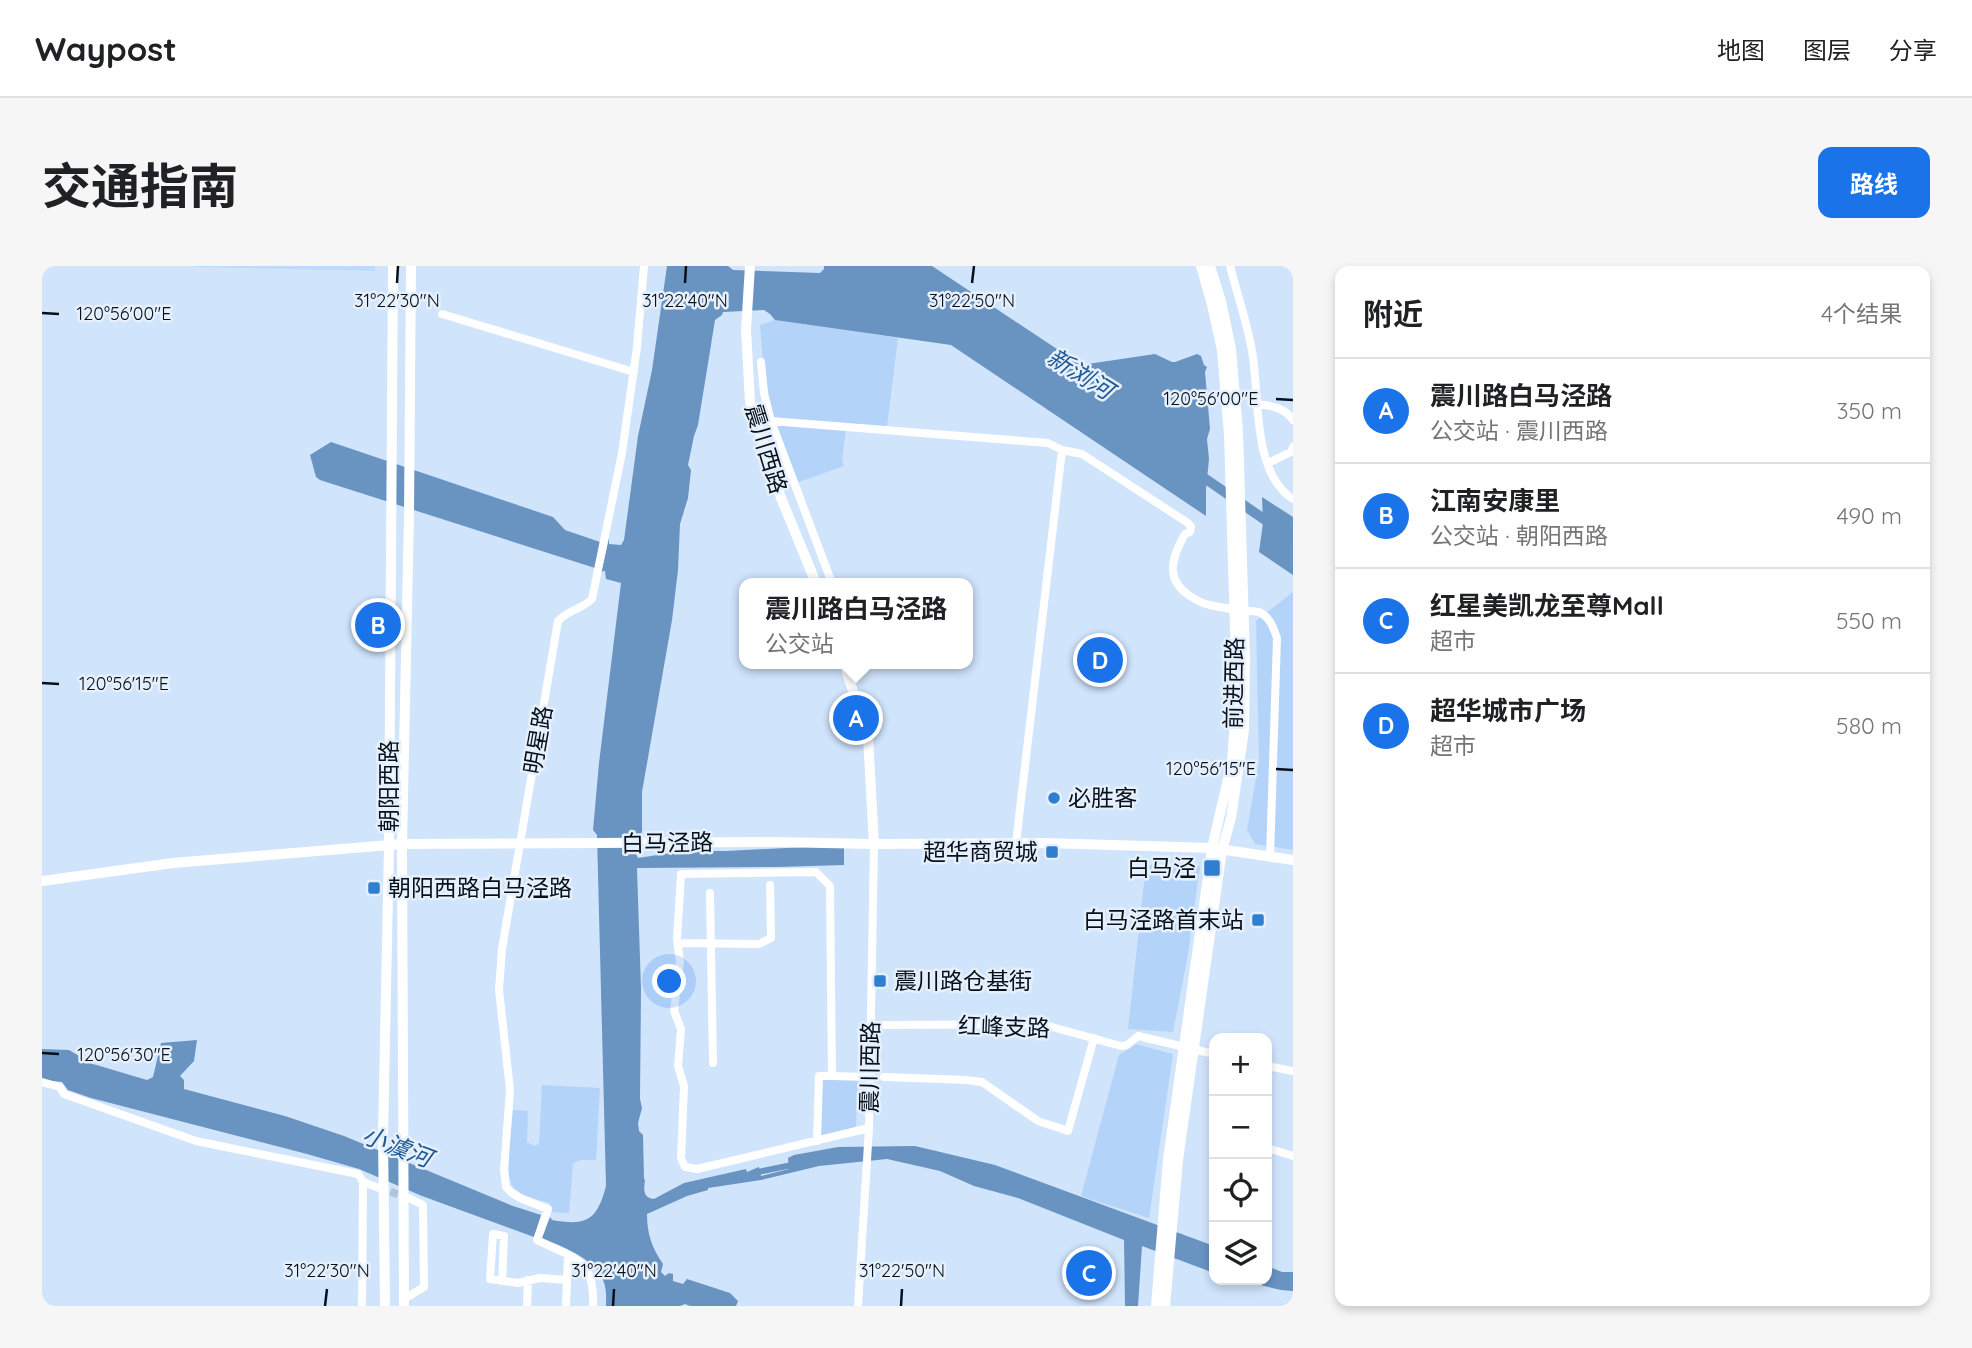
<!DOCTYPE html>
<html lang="zh">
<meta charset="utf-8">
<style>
:root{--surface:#fff;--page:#f6f6f6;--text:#202124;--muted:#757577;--line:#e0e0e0;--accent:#1a73e8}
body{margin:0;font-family:Quicksand,"Noto Sans SC",sans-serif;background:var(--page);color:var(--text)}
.controls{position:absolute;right:21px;bottom:21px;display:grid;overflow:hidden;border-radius:14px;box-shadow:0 4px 10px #0003}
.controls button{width:63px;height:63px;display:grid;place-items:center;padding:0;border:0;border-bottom:2px solid var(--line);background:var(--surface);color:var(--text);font:35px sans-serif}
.you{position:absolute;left:628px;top:716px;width:24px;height:24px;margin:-18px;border:5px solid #fff;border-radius:50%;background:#1a73e8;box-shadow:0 0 0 10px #1a73e833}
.badge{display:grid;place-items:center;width:46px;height:46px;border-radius:50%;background:var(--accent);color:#fff;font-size:23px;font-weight:700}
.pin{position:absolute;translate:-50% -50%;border:4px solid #fff;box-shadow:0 2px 7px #0006}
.popup{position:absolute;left:697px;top:312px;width:234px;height:91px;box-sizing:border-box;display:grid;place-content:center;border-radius:14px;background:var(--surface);filter:drop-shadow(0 2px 5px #0005);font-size:23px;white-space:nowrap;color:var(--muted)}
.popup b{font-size:26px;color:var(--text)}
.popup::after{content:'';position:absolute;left:50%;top:100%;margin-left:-14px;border:14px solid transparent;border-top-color:var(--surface)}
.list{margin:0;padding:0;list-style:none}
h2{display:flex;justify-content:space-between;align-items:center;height:91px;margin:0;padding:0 28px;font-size:30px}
h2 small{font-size:23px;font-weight:400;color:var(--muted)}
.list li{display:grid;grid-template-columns:46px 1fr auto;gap:21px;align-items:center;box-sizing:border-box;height:105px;padding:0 28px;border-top:2px solid var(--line)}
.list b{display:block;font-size:26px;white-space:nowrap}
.list p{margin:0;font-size:23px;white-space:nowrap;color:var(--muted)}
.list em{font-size:23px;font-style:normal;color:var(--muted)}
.icon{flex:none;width:38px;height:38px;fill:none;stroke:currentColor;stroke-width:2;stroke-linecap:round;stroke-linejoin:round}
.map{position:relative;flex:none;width:1251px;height:1040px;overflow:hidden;border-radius:14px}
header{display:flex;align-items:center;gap:42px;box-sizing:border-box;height:98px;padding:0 35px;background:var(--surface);border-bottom:2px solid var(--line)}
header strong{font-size:33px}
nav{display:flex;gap:38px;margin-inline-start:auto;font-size:24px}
.intro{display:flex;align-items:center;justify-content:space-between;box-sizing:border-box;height:168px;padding:0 42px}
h1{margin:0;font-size:49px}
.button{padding:18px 32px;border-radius:14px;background:var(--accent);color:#fff;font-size:24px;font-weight:700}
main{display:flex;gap:42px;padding:0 42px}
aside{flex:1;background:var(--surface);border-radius:14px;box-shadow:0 4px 10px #0003}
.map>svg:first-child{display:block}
</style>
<header>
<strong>Waypost</strong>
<nav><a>地图</a><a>图层</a><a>分享</a></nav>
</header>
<div class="intro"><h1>交通指南</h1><a class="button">路线</a></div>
<main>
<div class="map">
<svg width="1251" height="1040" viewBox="0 0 1251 1040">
<rect width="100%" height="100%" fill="#d0e4fc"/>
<path fill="#bcdbfe" d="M151 0H333V5L153 1Z"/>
<path fill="#b3d3f8" d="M733 54 856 72 845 160 730 152 721 96 718 59Z
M732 158 804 163 800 194 802 200 754 217Z
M1251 326V584L1213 578 1205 564 1217 495 1214 355Z
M1104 599 1158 600 1145 694 1131 766 1086 763Z
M1094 778 1131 788 1107 952 1039 930 1077 789Z
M781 814H816L814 861 779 870 778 863Z
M500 819 558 822 554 894H539L531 897 527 947 510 946 508 937C496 934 482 931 472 922 461 911 470 860 471 844L486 845 485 876 492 880 497 878Z"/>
<path fill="#6993c1" d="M625 0H686L691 4 778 7 782 3V0H890L1039 99 1113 88 1130 96H1133L1155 88 1159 90 1162 99 1165 101 1163 106 1168 163 1165 173 1167 193 1164 223V250L909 79 733 54 728 48 722 44 681 46 680 49 673 54 656 159 652 170 646 199 649 204 646 232 638 258 636 304 630 354 600 526V565L594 588 596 592 642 585H684L802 579V599L735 601 595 602 599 723 598 833 600 842 596 857 597 865 601 869 602 913 603 914C602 922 600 932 612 933L642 917 704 903 705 906 717 901 719 910 747 903 746 892 752 889 796 881 873 880 953 899 1172 980V1007L1100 980 1096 1040H1083L1082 974 976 932 932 920 898 905 845 893 777 900 719 914 666 922V924L645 930 605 948C605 968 610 982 621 998L619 1006 623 1010 627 1007 631 1008V1015L641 1018 645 1013 688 1027 696 1035 694 1040H648L643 1038 638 1040H564C564 1031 565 1021 560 1012 550 991 520 981 500 972L508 951 510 954C544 960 555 955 564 920L555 569 551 564 557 497 579 317 564 313 563 305H561L559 307 567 272V278L579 279 582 274 596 170 610 104Z
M289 176 511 251 523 264 558 276 553 302 278 214 274 211 268 189Z
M1220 231 1251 251V309L1217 286 1221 257Z
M155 774 152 795 138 810 142 814V823L243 850 302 870 471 940 499 949 492 971 380 930 317 903 265 888 49 832 26 824 20 816 0 814V783L27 784 51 798 105 814 111 811 119 777Z
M1225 1000 1240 1006H1251V1025L1239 1024 1197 1014H1225Z"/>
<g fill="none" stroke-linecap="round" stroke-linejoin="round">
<path stroke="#6993c1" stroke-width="6" d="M711 907 755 898"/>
<path stroke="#6993c1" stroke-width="10" d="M1155 207 1251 273"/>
<path stroke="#b2c4da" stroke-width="8" stroke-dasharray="8 4" stroke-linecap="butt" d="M337 922 364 931"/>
<path stroke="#fff" stroke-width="8" d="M1188 0C1195 28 1205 56 1210 85 1218 128 1209 206 1251 233
M400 48 592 106
M719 96 722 127 729 155 788 312V317
M1215 138C1230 140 1242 141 1251 154
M729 155 1006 177 1020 184
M1226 197 1249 186 1251 181
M974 577 1020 184 1040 188 1146 257 1149 261 1148 266 1143 268C1130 291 1122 313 1148 330 1154 334 1161 338 1168 339 1184 343 1201 344 1217 346 1228 351 1231 361 1235 372L1228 591
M668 627 671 797
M636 677 717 678 729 672 728 619
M829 759 999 758 1079 780 1085 779 1096 770 1172 788
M1225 800 1251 805
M842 811 924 814 940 816 996 855 1026 865 1052 772
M0 816 18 821 22 828 154 875 316 908 321 916 320 1040
M827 862 655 903 643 901 639 892 642 820 636 800 639 763 632 745 638 696 635 673 639 608 774 606 788 620 790 810 828 811
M775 875 777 810H790
M1225 882 1251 890
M321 916 337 922
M460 1015 462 970 451 968 448 1013 476 1017 498 1012 525 1014
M362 1033 382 1021 381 939 367 932
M485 1040 486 1014
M524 1040 526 989
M551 1040C553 992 533 993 495 974L506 943 478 932 470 927 464 921 462 904 468 824 457 724 460 683 516 355C526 344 540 343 550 333L580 187 595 81 602 0
M816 1040 827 862 832 578"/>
<path stroke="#fff" stroke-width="10" d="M708 0 704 64 708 136 739 232 774 317
M802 398 826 471 832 578
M0 615 131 597 360 578 733 576 832 578 1003 577 1170 582 1251 594
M343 1040 341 870 347 580 351 0
M362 1040 360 578 367 249 369 0
M1114 1040 1126 893 1170 582 1190 496 1193 453 1194 394 1187 169 1180 84 1170 39 1159 0
M1123 1040 1136 894 1180 584 1189 552 1202 464 1203 393 1196 165 1189 83 1179 35 1168 0"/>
</g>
<path fill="none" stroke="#071019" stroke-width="2.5" d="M355 17 356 0M643 17 644 0M930 17 932 0M0 47 17 48M1234 133 1251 134M0 417 17 418M1234 503 1251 504M0 787 17 788M283 1040 285 1023M571 1040 572 1023M859 1040 860 1023"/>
<g fill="#307ece" stroke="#e6f0fc" stroke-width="2.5">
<circle cx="1012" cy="532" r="7"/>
<rect x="1003" y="579" width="14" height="14" rx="3.5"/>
<rect x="1161" y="593" width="18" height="18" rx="3.5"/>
<rect x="325" y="615" width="14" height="14" rx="3.5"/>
<rect x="1209" y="647" width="14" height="14" rx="3.5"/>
<rect x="831" y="708" width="14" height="14" rx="3.5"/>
</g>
<g text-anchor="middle" stroke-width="5" stroke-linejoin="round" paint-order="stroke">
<g font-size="23" fill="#071019" stroke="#e6f0fc">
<text transform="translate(724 183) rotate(73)" y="8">震川西路</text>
<text transform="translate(1192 417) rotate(-89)" y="8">前进西路</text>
<text transform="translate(496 474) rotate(-80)" y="8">明星路</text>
<text transform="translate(347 520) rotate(-90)" y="8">朝阳西路</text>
<text transform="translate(625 577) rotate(-1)" y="8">白马泾路</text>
<text transform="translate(962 761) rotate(2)" y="8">红峰支路</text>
<text transform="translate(828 801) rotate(-89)" y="8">震川西路</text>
</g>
<g font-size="23" fill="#071019" stroke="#e6f0fc" text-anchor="start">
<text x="1026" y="540">必胜客</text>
<text x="996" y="594" text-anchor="end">超华商贸城</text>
<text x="1154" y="610" text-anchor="end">白马泾</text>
<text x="346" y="630">朝阳西路白马泾路</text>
<text x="1202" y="662" text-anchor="end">白马泾路首末站</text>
<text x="852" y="723">震川路仓基街</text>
</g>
<g font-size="24" font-style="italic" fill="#1d5994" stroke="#e6f0fc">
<text transform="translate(1038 108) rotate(32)" y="8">新浏河</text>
<text transform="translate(355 881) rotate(21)" y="8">小澞河</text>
</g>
</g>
<g font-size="18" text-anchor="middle" fill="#071019" stroke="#e6f0fc" stroke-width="5" stroke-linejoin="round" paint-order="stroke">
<text x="355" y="41">31°22'30"N</text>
<text x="643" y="41">31°22'40"N</text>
<text x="930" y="41">31°22'50"N</text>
<text x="82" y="54">120°56'00"E</text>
<text x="1169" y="139">120°56'00"E</text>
<text x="82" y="424">120°56'15"E</text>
<text x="1169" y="509">120°56'15"E</text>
<text x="82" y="795">120°56'30"E</text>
<text x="285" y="1011">31°22'30"N</text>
<text x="572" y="1011">31°22'40"N</text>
<text x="860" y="1011">31°22'50"N</text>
</g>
</svg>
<div class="controls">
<button>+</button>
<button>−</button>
<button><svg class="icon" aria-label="locate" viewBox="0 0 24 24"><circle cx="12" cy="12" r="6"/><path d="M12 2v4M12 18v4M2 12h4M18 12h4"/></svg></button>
<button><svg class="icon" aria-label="layers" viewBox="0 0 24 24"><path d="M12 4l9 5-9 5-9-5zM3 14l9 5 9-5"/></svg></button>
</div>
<div class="you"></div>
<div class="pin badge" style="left:814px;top:452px">A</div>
<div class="popup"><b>震川路白马泾路</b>公交站</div>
<div class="pin badge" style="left:336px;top:359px">B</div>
<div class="pin badge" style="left:1047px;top:1007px">C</div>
<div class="pin badge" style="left:1058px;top:394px">D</div>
</div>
<aside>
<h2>附近<small>4个结果</small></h2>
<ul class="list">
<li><span class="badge">A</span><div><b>震川路白马泾路</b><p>公交站 · 震川西路</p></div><em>350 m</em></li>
<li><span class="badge">B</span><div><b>江南安康里</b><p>公交站 · 朝阳西路</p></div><em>490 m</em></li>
<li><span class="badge">C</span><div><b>红星美凯龙至尊Mall</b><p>超市</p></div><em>550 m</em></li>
<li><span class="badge">D</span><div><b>超华城市广场</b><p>超市</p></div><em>580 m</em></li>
</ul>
</aside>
</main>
